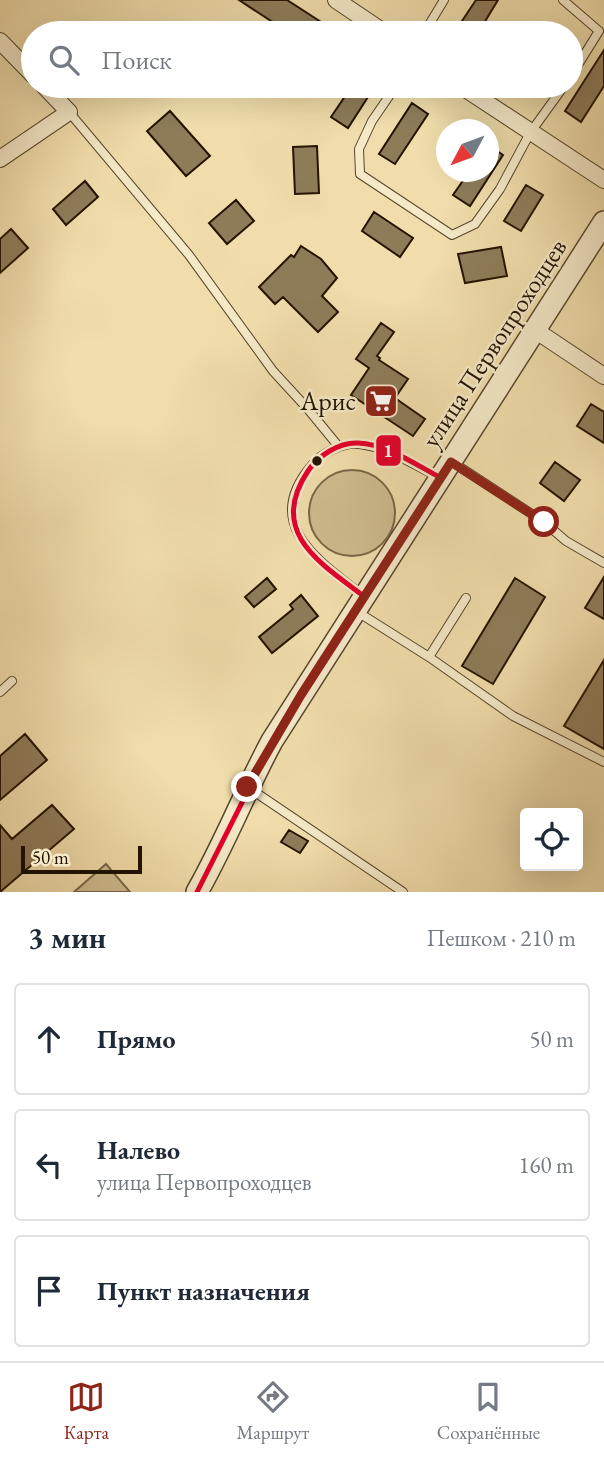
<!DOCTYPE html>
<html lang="ru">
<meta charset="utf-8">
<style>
:root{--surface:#fff;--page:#f6f6f7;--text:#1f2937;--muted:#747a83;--line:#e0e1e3;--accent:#8f2418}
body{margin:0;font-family:"EB Garamond",serif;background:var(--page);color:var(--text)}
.controls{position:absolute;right:21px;bottom:21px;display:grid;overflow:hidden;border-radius:7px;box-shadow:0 7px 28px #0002}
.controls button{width:63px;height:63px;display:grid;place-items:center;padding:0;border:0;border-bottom:2px solid var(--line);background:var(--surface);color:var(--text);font:35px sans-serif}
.compass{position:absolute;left:436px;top:119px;width:63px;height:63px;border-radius:50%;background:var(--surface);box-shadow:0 7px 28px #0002;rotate:229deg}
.scale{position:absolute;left:21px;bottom:18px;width:121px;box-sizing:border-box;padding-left:7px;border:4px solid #241300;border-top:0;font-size:19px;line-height:24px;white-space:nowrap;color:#241300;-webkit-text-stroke:5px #f5e9c8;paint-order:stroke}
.stop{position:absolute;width:21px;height:21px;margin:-16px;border:5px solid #8f2418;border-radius:50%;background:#fff}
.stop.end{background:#8f2418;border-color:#fff;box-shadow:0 2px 7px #0008}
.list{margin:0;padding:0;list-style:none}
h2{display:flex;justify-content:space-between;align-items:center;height:91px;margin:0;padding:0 28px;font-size:30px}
h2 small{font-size:23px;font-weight:400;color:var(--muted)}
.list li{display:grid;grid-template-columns:46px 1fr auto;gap:21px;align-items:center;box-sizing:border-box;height:112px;margin:0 14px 14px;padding:0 14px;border:2px solid var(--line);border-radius:7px}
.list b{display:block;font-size:26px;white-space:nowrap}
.list p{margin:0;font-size:23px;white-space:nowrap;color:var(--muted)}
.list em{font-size:23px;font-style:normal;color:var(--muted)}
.icon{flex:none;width:38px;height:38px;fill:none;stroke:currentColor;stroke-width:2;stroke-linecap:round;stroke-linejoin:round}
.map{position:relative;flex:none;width:604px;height:892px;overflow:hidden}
.search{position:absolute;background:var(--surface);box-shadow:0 7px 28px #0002;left:21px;right:21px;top:21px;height:77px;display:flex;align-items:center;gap:18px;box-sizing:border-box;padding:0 24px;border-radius:38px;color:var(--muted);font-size:26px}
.sheet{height:469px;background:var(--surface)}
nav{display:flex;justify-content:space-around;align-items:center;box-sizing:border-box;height:98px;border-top:2px solid var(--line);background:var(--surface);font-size:19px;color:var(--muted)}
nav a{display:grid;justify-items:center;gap:4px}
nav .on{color:var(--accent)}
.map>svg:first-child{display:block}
</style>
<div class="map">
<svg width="604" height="892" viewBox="0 0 604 892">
<rect width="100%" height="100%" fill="#f0ddab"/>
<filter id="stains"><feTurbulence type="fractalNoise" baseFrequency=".00286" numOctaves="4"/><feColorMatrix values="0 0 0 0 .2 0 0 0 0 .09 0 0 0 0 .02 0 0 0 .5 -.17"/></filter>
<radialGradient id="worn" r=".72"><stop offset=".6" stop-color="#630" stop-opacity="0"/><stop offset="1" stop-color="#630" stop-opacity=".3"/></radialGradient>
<path fill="#cdbb8e" stroke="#786747" stroke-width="2" d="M309 513a43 43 0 1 1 86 0a43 43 0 1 1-86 0Z
M106 864 130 892H74Z"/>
<path fill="#8e7c59" stroke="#241300" stroke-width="2" d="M239 0H287L338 33H284L275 27 277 25Z
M476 0H498L478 33H454Z
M604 50V86L581 122 565 111Z
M352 86H375L348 128 331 117Z
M412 103 428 114 395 164 379 154Z
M170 111 210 156 186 176 147 131Z
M488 145 503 155 470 206 453 195 469 172H488Z
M317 146 319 193 295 194 293 147Z
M85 181 98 197 66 225 53 209Z
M526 185 543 195 521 231 504 221Z
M236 200 254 221 227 244 209 223Z
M374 212 413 238 400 257 362 231Z
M11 229 28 248 0 273V239Z
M301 246 321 259 337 278 322 296 338 312 318 332 283 297 275 304 259 287 291 255 294 257Z
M501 247 507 276 465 283 458 254Z
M381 323 394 332 377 356 380 358 379 360 408 379 395 398 425 419 413 436 351 395 369 368 356 359Z
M591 404 604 412V443L577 426Z
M555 462 580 480 564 501 540 483Z
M604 577V619L585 608Z
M267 578 276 589 254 607 245 597Z
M515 578 545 597 493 684 462 666Z
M301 595 318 616 272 653 259 637 293 609 290 605Z
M604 660V749L564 726Z
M25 734 47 760 0 800V756Z
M52 805 74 829 0 892V825L12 839Z
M289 830 308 841 300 853 281 842Z"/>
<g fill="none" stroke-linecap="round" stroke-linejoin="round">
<g stroke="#57462b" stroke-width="10">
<path id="service" d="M563 0 599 31 571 76
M424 33 444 0
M396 86 372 121 359 149 360 174 452 235 475 224 500 189 530 133 564 86
M69 112 189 255 273 371 307 408 339 447
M452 462 544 522 566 541 604 563
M362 595C318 560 261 524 312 465 321 453 344 442 359 444 387 447 413 464 438 477
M356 611 429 657 466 598
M429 657 513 716 604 762
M0 692 12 681
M249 788 403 892"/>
</g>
<g stroke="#57462b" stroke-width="18">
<path id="minor" d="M336 0 385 33
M0 41 33 75
M461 86 604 180
M0 159 69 112 44 86
M535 330 604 376"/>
</g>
<g stroke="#57462b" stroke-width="24">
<path id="tertiary" d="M197 892C225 843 245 791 272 741L604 222"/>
</g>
<use href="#service" stroke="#f5e9c8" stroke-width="8"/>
<use href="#minor" stroke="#f5e9c8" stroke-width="16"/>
<use href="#tertiary" stroke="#f5e9c8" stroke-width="21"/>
<g stroke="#f5e9c8" stroke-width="10">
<path id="bus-1" d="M197 892 279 729 441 478C416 465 387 444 358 443 339 442 318 456 308 471 267 532 320 563 365 597"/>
</g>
<use href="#bus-1" stroke="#e4002b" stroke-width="5"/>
</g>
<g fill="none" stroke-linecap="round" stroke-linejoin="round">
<path stroke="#8f2418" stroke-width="9" d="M247 787 301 695 451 462 544 522"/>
</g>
<defs>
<g id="supermarket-square" transform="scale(1.75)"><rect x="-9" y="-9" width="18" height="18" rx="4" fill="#8f2418" stroke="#f5e9c8"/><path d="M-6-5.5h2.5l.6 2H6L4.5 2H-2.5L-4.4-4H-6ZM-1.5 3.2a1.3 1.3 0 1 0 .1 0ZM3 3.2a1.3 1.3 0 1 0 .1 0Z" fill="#fff"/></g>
</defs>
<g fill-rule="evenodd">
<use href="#supermarket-square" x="381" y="401"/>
</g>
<circle fill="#241300" stroke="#f5e9c8" stroke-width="2.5" cx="317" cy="461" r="6"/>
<g text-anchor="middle" stroke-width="5" stroke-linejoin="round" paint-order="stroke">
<g font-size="26" fill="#241300" stroke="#f5e9c8">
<text transform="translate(494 343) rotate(-57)" y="9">улица Первопроходцев</text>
</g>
<g font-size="26" fill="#241300" stroke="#f5e9c8" text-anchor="end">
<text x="356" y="410">Арис</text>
</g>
</g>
<rect stroke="#f5e9c8" stroke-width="2.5" x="375" y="434" width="27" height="33" rx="7" fill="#e4002b"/>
<g font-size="19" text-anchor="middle" font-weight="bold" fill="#fff">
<text x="388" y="457">1</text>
</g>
<rect width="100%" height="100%" filter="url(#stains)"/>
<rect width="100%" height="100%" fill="url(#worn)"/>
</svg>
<div class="controls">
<button><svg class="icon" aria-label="locate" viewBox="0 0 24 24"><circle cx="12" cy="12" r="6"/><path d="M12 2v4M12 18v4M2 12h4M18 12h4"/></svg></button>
</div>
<svg class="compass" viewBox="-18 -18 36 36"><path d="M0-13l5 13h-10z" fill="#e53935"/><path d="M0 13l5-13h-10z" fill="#747a83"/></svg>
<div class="scale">50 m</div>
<div class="stop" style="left:544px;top:522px"></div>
<div class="stop end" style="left:247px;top:787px"></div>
<div class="search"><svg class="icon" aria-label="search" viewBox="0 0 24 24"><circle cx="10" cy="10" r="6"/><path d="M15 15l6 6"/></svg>Поиск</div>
</div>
<section class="sheet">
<h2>3 мин<small>Пешком · 210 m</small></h2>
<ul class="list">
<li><svg class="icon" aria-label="ahead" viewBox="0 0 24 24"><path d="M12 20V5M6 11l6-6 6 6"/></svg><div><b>Прямо</b></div><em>50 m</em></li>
<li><svg class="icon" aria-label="left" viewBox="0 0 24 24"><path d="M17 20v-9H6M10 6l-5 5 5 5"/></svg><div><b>Налево</b><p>улица Первопроходцев</p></div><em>160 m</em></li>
<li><svg class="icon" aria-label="arrive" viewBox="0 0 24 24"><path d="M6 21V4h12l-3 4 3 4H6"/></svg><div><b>Пункт назначения</b></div></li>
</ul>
</section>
<nav>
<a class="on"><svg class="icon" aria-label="map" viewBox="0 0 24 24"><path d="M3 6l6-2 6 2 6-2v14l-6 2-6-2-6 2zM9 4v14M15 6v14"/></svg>Карта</a>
<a><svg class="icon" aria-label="directions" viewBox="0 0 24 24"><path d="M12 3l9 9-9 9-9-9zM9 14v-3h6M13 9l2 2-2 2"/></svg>Маршрут</a>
<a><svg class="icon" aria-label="saved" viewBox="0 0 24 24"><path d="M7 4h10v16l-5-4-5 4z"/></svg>Сохранённые</a>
</nav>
